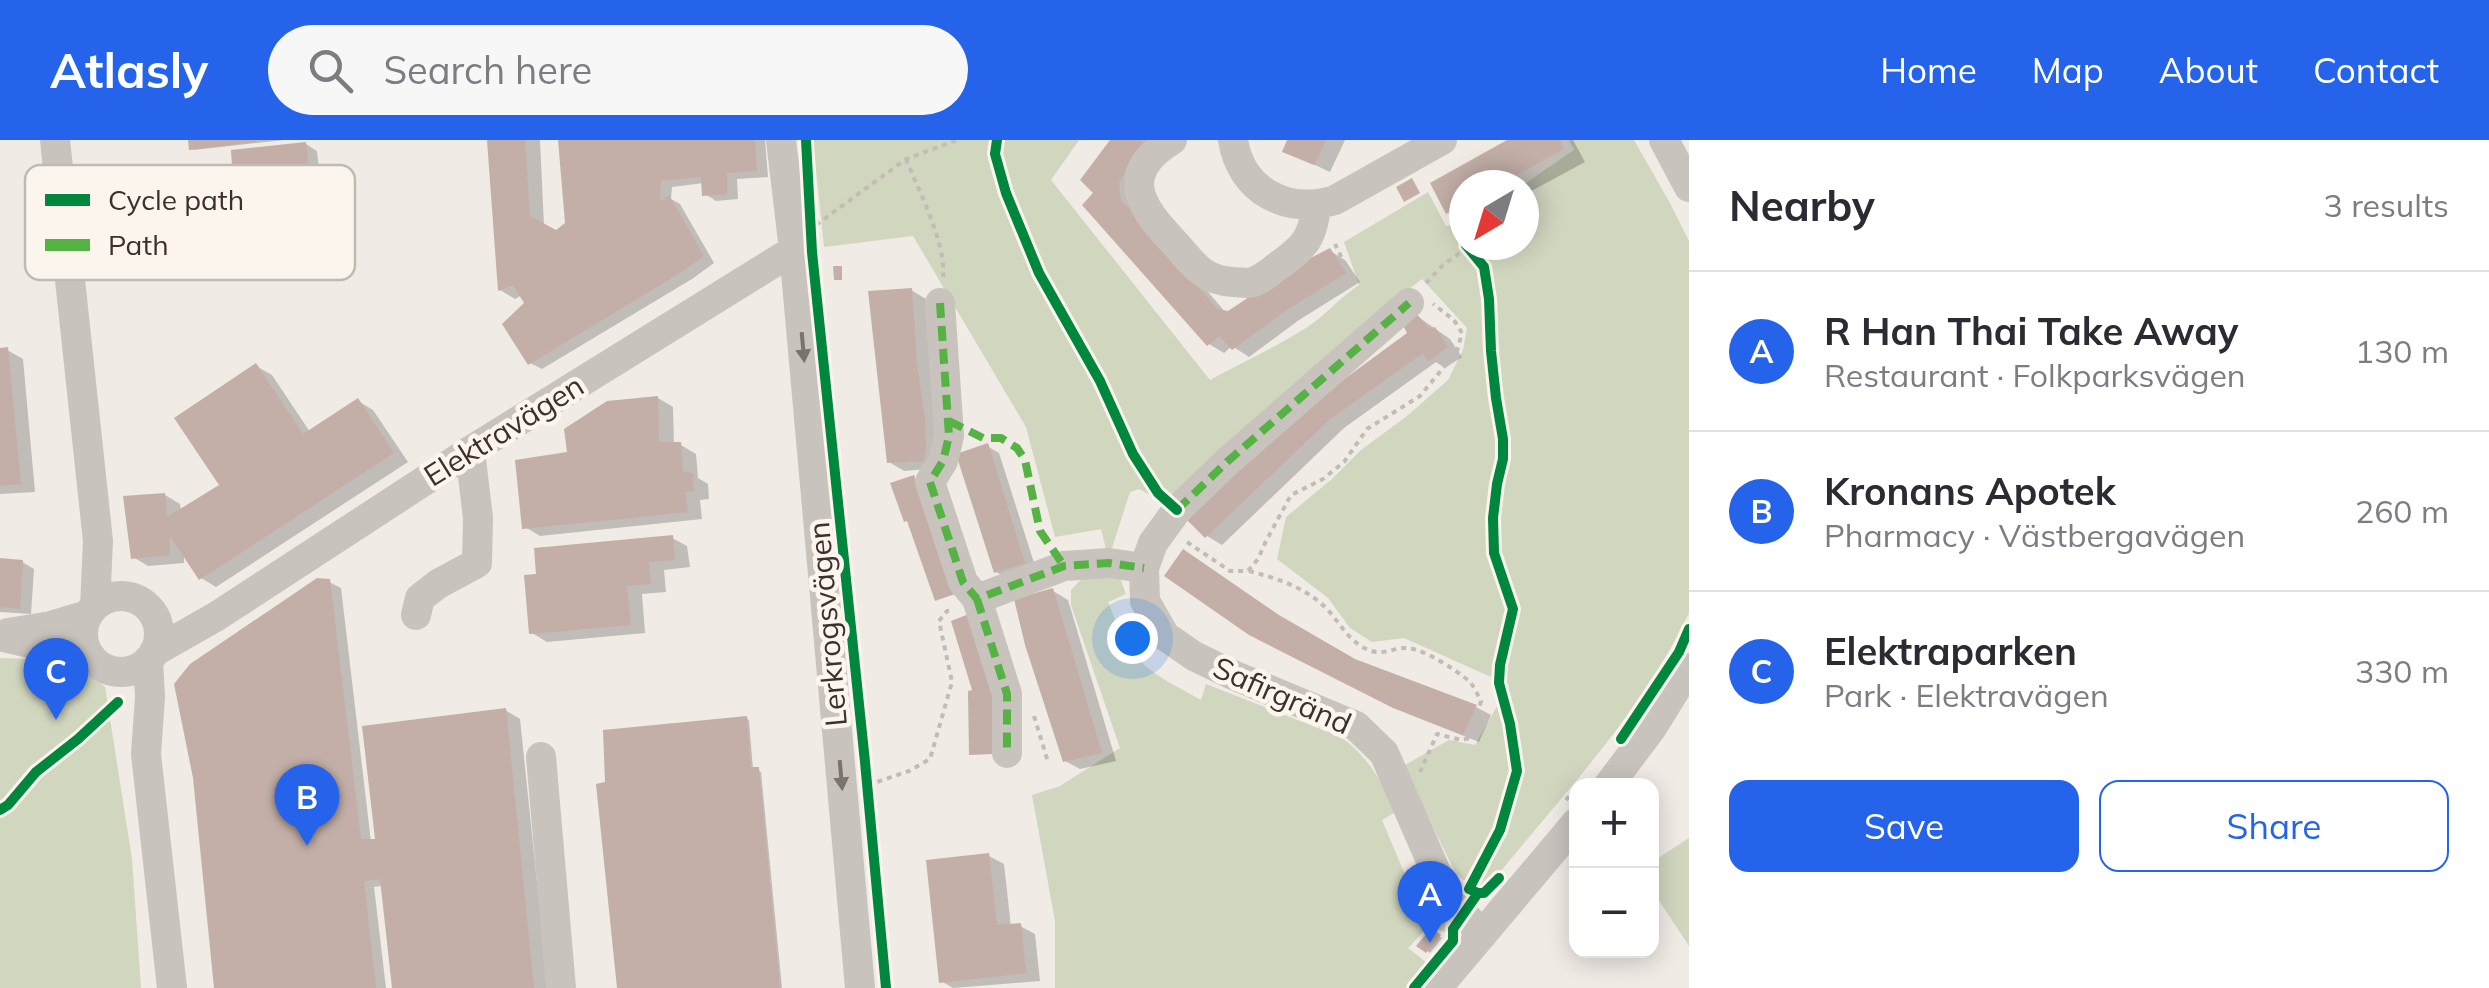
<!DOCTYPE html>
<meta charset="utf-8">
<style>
:root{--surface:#fff;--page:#f7f7f7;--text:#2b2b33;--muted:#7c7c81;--line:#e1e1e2;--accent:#2563eb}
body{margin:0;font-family:Mulish,sans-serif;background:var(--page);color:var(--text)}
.controls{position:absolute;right:30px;bottom:30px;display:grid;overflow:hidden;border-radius:20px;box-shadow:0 5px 25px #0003}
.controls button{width:90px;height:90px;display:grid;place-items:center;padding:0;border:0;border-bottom:2px solid var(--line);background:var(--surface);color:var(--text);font:50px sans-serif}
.compass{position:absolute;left:1449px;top:30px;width:90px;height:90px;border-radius:50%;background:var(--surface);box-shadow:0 5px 25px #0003;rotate:218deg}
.you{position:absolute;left:1132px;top:498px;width:35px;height:35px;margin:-25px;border:8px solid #fff;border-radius:50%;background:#1a73e8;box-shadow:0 0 0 15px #1a73e833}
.badge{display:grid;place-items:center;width:65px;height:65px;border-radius:50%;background:var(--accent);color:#fff;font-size:32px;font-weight:700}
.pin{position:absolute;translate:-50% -82px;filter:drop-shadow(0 2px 5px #0008)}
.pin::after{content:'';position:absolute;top:52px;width:35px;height:30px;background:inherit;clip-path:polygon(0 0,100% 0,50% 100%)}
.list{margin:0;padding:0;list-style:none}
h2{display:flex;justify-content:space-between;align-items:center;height:130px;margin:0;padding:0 40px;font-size:42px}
h2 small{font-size:32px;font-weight:400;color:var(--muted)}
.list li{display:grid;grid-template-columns:65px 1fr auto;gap:30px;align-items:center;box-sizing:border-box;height:160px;padding:0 40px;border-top:2px solid var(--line)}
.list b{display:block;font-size:38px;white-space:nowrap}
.list p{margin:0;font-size:32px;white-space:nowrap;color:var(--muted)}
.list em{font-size:32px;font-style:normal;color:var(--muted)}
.actions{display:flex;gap:20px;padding:30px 40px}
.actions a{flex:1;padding:22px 0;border:2px solid var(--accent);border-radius:20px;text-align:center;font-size:35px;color:var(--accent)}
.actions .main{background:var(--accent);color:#fff}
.icon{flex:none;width:55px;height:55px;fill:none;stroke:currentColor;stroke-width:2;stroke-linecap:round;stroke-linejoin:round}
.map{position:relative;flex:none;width:1689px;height:848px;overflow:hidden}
header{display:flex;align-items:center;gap:60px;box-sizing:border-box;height:140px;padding:0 50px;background:var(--accent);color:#fff}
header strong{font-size:48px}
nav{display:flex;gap:55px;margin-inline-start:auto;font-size:35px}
.search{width:700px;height:90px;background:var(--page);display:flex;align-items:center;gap:25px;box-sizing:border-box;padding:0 35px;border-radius:55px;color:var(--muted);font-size:38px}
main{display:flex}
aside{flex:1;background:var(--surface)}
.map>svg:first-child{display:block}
</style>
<header>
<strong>Atlasly</strong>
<div class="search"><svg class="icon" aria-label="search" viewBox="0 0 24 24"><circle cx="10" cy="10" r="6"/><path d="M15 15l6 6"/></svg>Search here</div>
<nav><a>Home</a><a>Map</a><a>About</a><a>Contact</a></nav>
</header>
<main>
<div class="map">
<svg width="1689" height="848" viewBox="0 0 1689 848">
<rect width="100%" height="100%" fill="#f0ebe5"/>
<path fill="#d1d6bf" d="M813 0H1079L1051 40 1210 240C1243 222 1278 206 1309 186 1328 173 1340 157 1359 145L1344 102 1428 52 1446 86 1464 82V105H1524L1523 45 1574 10 1569 0H1634L1670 63 1689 101V473C1643 570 1567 650 1500 732L1484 747 1474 748 1456 734 1403 626 1449 600 1475 605 1509 545 1404 498 1372 502 1350 488 1328 458 1277 419 1286 377 1332 339 1361 310 1407 276 1448 240 1463 210 1467 188 1422 139 1388 165 1175 353 1152 356 1139 349 1130 352 1112 408 1106 409 1101 389 1055 397 1026 287 913 96 824 107Z
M1088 432 1120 438 1126 454 1108 462C1116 481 1123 505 1139 520 1156 537 1180 548 1201 560L1206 544 1341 597C1369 618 1383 642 1394 673L1382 680 1414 756 1427 750 1439 768 1448 793 1429 786 1408 808 1426 822 1407 848H1055V781L1032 655 1060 646 1120 608 1071 465V450Z
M0 518 60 520 83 527 105 547 132 719 141 848H0Z
M1689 698V806L1652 750V722Z"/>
<path fill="#0003" d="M190 0H284L194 10 191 9Z
M489 0H540L544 86 556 93 568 84 561 0H765L768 37 737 39 738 59 716 61 705 54 704 43 672 47 671 59 680 64 714 123 692 139 542 229 530 223 527 164 522 155 515 159 500 150Z
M1113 0 1133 51 1152 86 1226 173 1330 111 1345 120 1360 142 1299 180 1249 217 1232 206 1224 213 1209 204 1097 53Z
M1289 0H1345L1330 32 1285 11Z
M1512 0H1573L1585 22 1524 55V45H1464V81L1448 72 1433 44Z
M306 4 317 11 320 39 247 47 235 40Z
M911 150 926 159 938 328 904 331 889 322Z
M1414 174 1450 199 1462 217 1445 228 1436 222 1344 288 1222 405 1207 396 1186 375 1410 194Z
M0 210H7L23 219 35 352 0 354Z
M256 226 272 235 310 292 358 261 373 270 408 322 216 447 201 438 184 413V423L148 426 133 417 165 355 180 364 181 372 222 346Z
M658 258 673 267 674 305H681L696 314 698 338 708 344 709 359 700 360 702 379 540 396 525 387 569 314Z
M987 306 999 313 1036 429 1007 438 996 432Z
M672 398 687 406 690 427 664 430 666 452 642 454 645 493 547 502 532 493Z
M0 421 22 422 34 429 31 474 0 472Z
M329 442 341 448 371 702H378L505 570 520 579 548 848H394L382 746 374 747 386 848H216Z
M1053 451 1068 460 1116 621 1080 629 1065 621Z
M1295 487 1354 521 1476 567 1491 575 1479 602 1411 575 1289 515Z
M746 578 749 580 753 629 761 632 782 848H619L608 644Z
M989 716 1004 724 1011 787 1020 786 1035 794 1040 841 953 848 941 841Z
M1431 791 1442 798 1430 813 1420 805Z"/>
<path fill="#c3afa7" d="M188 0H256L257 2 189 10Z
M487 0H525L530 76 556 90 565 83 558 0H755L757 31 727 33V54L702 56 701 37 661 41 660 61 669 55 704 116 680 133 528 225 502 184 524 163 513 145 498 151Z
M1110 0H1150L1119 41 1121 61 1137 74 1217 169 1228 171 1301 123 1330 108 1346 133 1284 172 1232 210 1219 196 1207 206 1082 65 1093 53 1080 40Z
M1287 0H1326L1314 25 1282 12Z
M1507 0H1560L1564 9 1499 45H1464V64L1446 74 1430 43Z
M306 2 309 34 233 42 231 10Z
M1412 38 1420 53 1404 62 1396 47Z
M833 126H842V140H834Z
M912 148 917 226 925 278 926 304 924 321 887 323 868 151Z
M1414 171 1430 189 1435 187 1448 207 1428 221 1423 213 1329 280 1205 398 1182 375 1290 279 1407 193 1401 181Z
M8 207 21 344 0 346V208Z
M256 223 303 294 358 258 394 313 199 440 170 396V415L131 419 123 356 165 353 167 377 219 345 174 278Z
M658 256 659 302H681L683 332 693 333 694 351 685 352 688 372 522 389 515 320 567 312 564 289 607 261Z
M988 303 1025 423 994 433 956 314Z
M914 335 955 454 935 461 907 381 904 382 890 343Z
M673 395 675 420 649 422 651 444 627 446 631 485 529 494 524 435 536 434 534 408Z
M1183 409 1279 475 1355 519 1477 565 1463 595 1393 568 1249 495 1164 436Z
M0 418 23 420 20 469 0 467Z
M317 438 330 439 361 699H375L362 586 506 568 534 848H392L380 739 364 741 376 848H214L193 638 174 544 190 524Z
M1053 448 1102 613 1063 622 1025 505 1014 459Z
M969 474 992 545 993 614 969 615 968 551 972 550 951 481Z
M747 576 751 627H759L780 848H617L596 644 605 642 603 590Z
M989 713 997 785 1021 783 1026 833 939 843 926 720Z
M1431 788 1441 795 1426 813 1416 806Z"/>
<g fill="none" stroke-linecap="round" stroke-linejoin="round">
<path stroke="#c2bbb6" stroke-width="4" stroke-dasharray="5 5" stroke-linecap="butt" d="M906 19C919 52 946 102 943 137
M816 85 906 19 957 0
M1426 143 1443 125 1468 107
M1286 183 1347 141 1349 133 1335 104
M1187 402 1230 431H1248L1258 419 1266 401 1291 355 1323 339 1344 322 1367 289 1420 256 1457 211 1462 193 1454 180 1433 164
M1249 431C1276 438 1304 447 1325 467 1340 482 1348 502 1369 510 1383 516 1395 507 1407 508 1424 509 1456 530 1469 541 1474 546 1477 554 1481 561L1470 598 1461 600 1437 594 1420 632
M1034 576 1048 622
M868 645 909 631 930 619 952 542 939 481 947 471 954 470
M1566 660 1576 648"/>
<path stroke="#c9c3be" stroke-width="30" d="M55 0 98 401 95 466
M781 0 794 110 860 848
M1172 0C1120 32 1137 64 1172 100 1193 123 1201 140 1233 142 1234 142 1248 143 1249 143 1261 141 1272 130 1282 123 1306 106 1313 96 1316 66
M1233 0C1241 51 1287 75 1335 60L1442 0
M1664 0 1689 47
M940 163 949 296 943 321 930 342 963 442 977 459 1064 426 1109 423 1144 428
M1409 163 1228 321 1177 370 1153 403 1144 428 1145 461 1165 496 1194 516 1233 535 1356 586 1384 613 1436 732 1462 772 1482 795
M83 494a38 38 0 1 1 76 0a38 38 0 1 1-76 0Z
M977 459 1007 554V613
M416 475 420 458 438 444 477 423 478 378 470 311
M8 493 51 486 88 475
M0 496 92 518
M154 512 217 476 470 311 794 110
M148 520 150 557 146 614 172 848
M541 617 561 848
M1608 646 1651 589 1689 528
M1437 848 1576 683"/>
<path stroke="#57b246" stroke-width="8" stroke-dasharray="15 8" stroke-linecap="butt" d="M940 163 949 296 943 321 930 342 963 442 977 459 1064 426 1109 423 1144 428
M949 281 983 298H1001L1017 308 1025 320 1040 391 1064 426
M1177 370 1228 321 1409 163
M977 459 1007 554V613"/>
<g stroke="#fbf5ee" stroke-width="16">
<path id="cycleway" d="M806 0 812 112 865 622 886 848
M997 0 995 14 1006 53 1039 133 1100 241 1133 314 1158 353 1177 370
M1466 105 1484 127 1489 159 1491 211 1496 258 1503 299V319L1497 344 1493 378 1494 413 1513 469 1500 525 1499 543 1510 584 1517 631 1500 690 1469 749 1478 753
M1621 599 1679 512 1689 489
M0 670 8 665 36 632 78 599 118 562
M1414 848 1453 801V789L1478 753H1484L1499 738"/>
</g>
<use href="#cycleway" stroke="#00873e" stroke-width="10"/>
</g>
<defs><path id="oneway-solid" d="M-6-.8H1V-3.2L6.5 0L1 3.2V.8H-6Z" transform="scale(2.5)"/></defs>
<g fill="#7b726d">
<use href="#oneway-solid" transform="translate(803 207) rotate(85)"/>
<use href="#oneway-solid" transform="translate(841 635) rotate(85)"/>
</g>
<g text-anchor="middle" stroke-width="9" stroke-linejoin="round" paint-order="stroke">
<g font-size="30" fill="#3b302b" stroke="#fbf5ee">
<text transform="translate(504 291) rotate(-32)" y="10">Elektravägen</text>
<text transform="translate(828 484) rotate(-95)" y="10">Lerkrogsvägen</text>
<text transform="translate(1282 556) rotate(24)" y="10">Safirgränd</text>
</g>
</g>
<rect x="25" y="25" width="330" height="115" rx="15" fill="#fbf5ee" stroke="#c1bab4" stroke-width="2.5"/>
<rect x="45" y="54" width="45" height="12" fill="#00873e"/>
<rect x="45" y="99" width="45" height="12" fill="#57b246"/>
<g font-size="28" fill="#3b302b">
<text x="108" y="70">Cycle path</text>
<text x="108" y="115">Path</text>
</g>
</svg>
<div class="controls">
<button>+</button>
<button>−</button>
</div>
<svg class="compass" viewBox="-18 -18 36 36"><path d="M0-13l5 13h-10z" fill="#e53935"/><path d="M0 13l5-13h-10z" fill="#7c7c81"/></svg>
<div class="you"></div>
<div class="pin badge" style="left:1430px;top:803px">A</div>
<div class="pin badge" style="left:307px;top:706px">B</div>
<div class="pin badge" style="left:56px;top:580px">C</div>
</div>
<aside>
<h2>Nearby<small>3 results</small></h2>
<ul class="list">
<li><span class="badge">A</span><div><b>R Han Thai Take Away</b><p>Restaurant · Folkparksvägen</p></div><em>130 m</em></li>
<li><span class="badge">B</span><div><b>Kronans Apotek</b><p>Pharmacy · Västbergavägen</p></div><em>260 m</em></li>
<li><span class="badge">C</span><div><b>Elektraparken</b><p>Park · Elektravägen</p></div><em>330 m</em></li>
</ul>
<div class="actions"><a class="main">Save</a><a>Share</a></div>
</aside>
</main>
